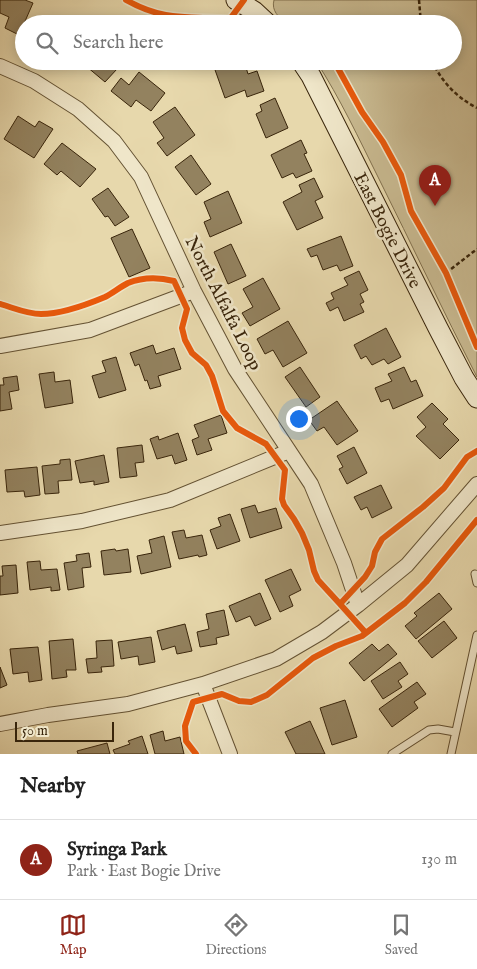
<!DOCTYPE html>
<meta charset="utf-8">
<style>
:root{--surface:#fff;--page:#f2f2f2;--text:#222;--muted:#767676;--line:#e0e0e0;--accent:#8f2418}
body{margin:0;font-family:"IM FELL English",serif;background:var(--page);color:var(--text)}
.scale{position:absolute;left:15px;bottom:12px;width:99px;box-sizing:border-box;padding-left:5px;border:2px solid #39250b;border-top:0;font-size:14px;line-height:18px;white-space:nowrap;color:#39250b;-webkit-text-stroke:4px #efe6c9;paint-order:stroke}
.you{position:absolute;left:298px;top:418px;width:18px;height:18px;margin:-12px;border:4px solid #fff;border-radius:50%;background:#1a73e8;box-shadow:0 0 0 8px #1a73e833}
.badge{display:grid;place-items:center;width:32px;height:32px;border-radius:50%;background:var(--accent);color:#fff;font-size:16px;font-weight:700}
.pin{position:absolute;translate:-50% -41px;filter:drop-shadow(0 1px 2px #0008)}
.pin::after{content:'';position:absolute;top:26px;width:18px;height:15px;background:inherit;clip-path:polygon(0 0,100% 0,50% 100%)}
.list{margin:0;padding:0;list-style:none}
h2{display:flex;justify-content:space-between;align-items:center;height:65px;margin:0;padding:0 20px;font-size:21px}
h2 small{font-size:16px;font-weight:400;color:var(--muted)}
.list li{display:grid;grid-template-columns:32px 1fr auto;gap:15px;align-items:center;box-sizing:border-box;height:80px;padding:0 20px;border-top:1px solid var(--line)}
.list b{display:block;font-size:19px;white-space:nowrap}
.list p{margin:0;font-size:16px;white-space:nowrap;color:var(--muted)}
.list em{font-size:16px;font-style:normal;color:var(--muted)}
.icon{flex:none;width:28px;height:28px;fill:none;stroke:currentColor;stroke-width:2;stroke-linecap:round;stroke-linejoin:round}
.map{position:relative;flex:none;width:477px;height:754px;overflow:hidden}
.search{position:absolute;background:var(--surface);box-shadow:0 2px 12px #0003;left:15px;right:15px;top:15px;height:55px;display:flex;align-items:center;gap:12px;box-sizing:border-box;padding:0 18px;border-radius:28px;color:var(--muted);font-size:19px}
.sheet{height:145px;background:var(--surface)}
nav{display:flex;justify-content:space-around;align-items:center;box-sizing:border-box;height:70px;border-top:1px solid var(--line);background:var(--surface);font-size:14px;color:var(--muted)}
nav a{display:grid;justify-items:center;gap:2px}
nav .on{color:var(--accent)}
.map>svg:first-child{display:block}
</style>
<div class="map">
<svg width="477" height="754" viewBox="0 0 477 754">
<rect width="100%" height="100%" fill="#e7d8ac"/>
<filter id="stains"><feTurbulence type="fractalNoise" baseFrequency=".004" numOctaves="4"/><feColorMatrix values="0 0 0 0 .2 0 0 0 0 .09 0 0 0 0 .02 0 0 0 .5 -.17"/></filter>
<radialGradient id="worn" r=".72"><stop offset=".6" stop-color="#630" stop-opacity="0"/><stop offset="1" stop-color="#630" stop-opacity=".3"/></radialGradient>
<path fill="#c9ba91" stroke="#81704e" d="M274 0H477V377C443 311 412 245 379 179 359 139 340 98 316 61H453V24H286C279 17 271 11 274 0Z"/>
<path fill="#93825f" stroke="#39250b" d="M0 0H25L33 3 19 35 5 28 9 17 0 13Z
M36 18 51 24H34Z
M80 61H107L117 69 105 82Z
M219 61 201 66 200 61Z
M231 61H244L248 74 257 71 264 91 247 97 245 90 225 98 214 67Z
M139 72 165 93 151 111 136 100 131 107 111 91 121 78 129 85Z
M275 98 288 128 266 138 256 114 262 111 260 105Z
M175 107 195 135 167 156 157 143 164 138 153 122Z
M18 116 35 127 39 121 53 129 34 158 4 139Z
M301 140 307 153 304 154 312 171 296 178 293 173 282 178 271 155Z
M62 143 96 169 80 187 61 171 57 175 44 164Z
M191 155 211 184 196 195 175 167Z
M314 178 323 197 315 201 323 218 297 230 283 202 302 192 299 185Z
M108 188 129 217 115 226 108 216 105 217 92 199Z
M228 191 242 223 210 237 204 222 211 219 204 202Z
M132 229 150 268 129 277 111 238Z
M341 236 353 266 340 271 337 265 323 270 317 255 311 257 307 249Z
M231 244 246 276 228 284 214 252Z
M359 271 368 290 360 294 364 302 360 304 364 312 344 321 338 307 330 311 326 303 334 299 331 293 348 285 344 278Z
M263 278 280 309 250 326 242 313 253 307 243 289Z
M288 321 307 353 283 367 273 350 265 354 257 339Z
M386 328 401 357 388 364 384 359 372 365 366 356 361 359 354 345Z
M153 345 156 354 174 348 181 369 158 376 161 386 150 389 147 380 145 381 139 364 135 366 130 353Z
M116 357 126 390 99 398 92 376 106 372 102 361Z
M300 367 320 397 306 407 285 377Z
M404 367 411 382 416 380 423 396 393 409 389 399 381 402 375 388 392 381 388 374Z
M54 372 55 382 70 380 73 403 45 408 39 374Z
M17 376 19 390 9 392 12 409 0 411V385H4L3 378Z
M337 401 358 431 337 445 324 427 317 431 309 420Z
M432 403 448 419 443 424 459 440 440 459 416 436 426 427 417 417Z
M221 415 227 433 208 439 212 450 197 455 192 440 199 437 194 425Z
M178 433 187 460 175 464 172 455 157 459 150 439 158 436 159 440Z
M142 445 144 462 135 463 137 476 120 478 117 448Z
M354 447 367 473 347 484 339 469 343 467 337 456Z
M104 455 109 482 94 485V481L80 483 75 461Z
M70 459 72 480 58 481 59 493 45 494 42 466 60 464V460Z
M37 467 40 495 25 497 24 491 7 492 5 470Z
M381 485 392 508 372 518 367 507 361 510 354 497Z
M255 505 258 513 276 508 282 528 250 538 241 509Z
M230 514 240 541 217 549 210 530 221 526 218 518Z
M184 530 186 538 202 535 207 555 199 557 198 555 179 559 172 532Z
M164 536 171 567 141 574 137 556 152 553 149 540Z
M115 549 116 551 128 549 131 572 104 575 101 551Z
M89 553 91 567 82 568 84 587 68 590 64 563 77 561 76 555Z
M40 561 41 570 57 569 60 590 51 591V587L30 590 27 562Z
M16 565 18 593 0 595V576H3L2 566Z
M291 569 301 590 289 596 293 606 280 612 265 580Z
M260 593 271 619 255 626 250 616 236 622 229 606Z
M439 593 452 609 416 639 405 626 417 616 414 613Z
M224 610 229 635 216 638 217 644 200 647 197 632 209 629 206 614Z
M444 621 457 638 432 658 418 641Z
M185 624 192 651 177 654 175 646 162 650 157 631Z
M151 637 155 662 139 665 138 656 121 659 118 642Z
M73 639 76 670H66L67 677 52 679 49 641Z
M112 640 114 666 101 667 102 672 88 673 86 659 97 658 96 641Z
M372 644 379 651 388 644 397 654 364 681 349 663Z
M38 647 42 680 29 682 28 672 13 674 10 649Z
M400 662 408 674 398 681 402 687 383 699 371 681Z
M0 667 7 685 0 688Z
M417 682 426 694 414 702 418 708 392 727 379 709Z
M345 700 357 737 332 745 320 708Z
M310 721 325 754H296L285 732Z
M163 731 165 741 180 737 184 754H155L150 735Z
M142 736 148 754H115L113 750 130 744 128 741Z
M107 743 110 754H78L77 751Z"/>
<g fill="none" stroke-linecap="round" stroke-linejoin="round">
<g stroke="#645233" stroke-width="9">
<path id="lane" d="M475 574 477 583
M392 754 429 730 438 729 455 732
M451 754 477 635"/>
</g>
<g stroke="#645233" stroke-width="16">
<path id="street" d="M0 66 34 81 78 109 114 141 141 177 194 291 235 369 311 484 344 563 358 605
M0 346 90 330 194 291
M0 533 82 521 170 500 289 451
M203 684 230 754
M0 724 48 715 128 704 203 684 276 659 322 632 358 605 407 565 477 484"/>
</g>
<g stroke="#39250b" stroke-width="21">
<path id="secondary" d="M236 0 254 11 268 24
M301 61 311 76 438 328 464 378 477 398"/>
</g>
<path stroke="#39250b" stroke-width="2.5" stroke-dasharray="4 2.5" stroke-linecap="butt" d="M419 0 421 24
M432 61C442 82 456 97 477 108
M446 273 477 249"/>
<use href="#lane" stroke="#efe6c9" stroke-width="7"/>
<use href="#street" stroke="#efe6c9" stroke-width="14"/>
<use href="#secondary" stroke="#efe6c9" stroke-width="19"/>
<g stroke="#efe6c9" stroke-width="9">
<path id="cycleway" d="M126 0C165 22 188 16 230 19L244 0
M334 61 362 112 383 142 401 175 411 211 446 273 477 347
M0 304C14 308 27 314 41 314 62 314 86 305 105 297 113 293 120 287 128 283 143 277 158 277 174 281L187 309 182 328 185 340 192 353 206 365 212 376 223 411 237 428 266 444 285 470 282 499 284 505 294 519 302 533 309 550 314 571 318 580 340 604
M366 633 340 604 365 577 372 566 375 552 382 539 423 507 444 488 467 457 477 451
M196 754 186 741 185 726 193 702 222 694 239 701 251 702 267 695 313 658 336 646 362 636 405 603 426 582 477 520"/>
</g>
<use href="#cycleway" stroke="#e8590c" stroke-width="6"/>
</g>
<g text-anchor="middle" stroke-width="5" stroke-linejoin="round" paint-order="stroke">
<g font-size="18" fill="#39250b" stroke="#efe6c9">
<text transform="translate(388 230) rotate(63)" y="6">East Bogie Drive</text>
<text transform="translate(224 303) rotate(63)" y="6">North Alfalfa Loop</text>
</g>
</g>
<rect width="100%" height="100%" filter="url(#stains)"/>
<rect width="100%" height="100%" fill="url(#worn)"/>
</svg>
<div class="scale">50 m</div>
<div class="you"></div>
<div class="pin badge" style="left:435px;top:206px">A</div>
<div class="search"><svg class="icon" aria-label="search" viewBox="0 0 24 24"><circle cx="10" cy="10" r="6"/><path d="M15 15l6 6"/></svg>Search here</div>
</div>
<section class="sheet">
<h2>Nearby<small></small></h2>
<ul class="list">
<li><span class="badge">A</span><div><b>Syringa Park</b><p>Park · East Bogie Drive</p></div><em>130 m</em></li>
</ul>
</section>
<nav>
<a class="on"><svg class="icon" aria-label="map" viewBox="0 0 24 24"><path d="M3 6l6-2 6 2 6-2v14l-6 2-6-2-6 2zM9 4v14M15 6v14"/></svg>Map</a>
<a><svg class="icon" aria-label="directions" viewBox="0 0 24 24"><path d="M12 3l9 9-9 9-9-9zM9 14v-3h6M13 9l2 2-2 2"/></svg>Directions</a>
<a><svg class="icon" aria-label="saved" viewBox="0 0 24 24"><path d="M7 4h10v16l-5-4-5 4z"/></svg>Saved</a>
</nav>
